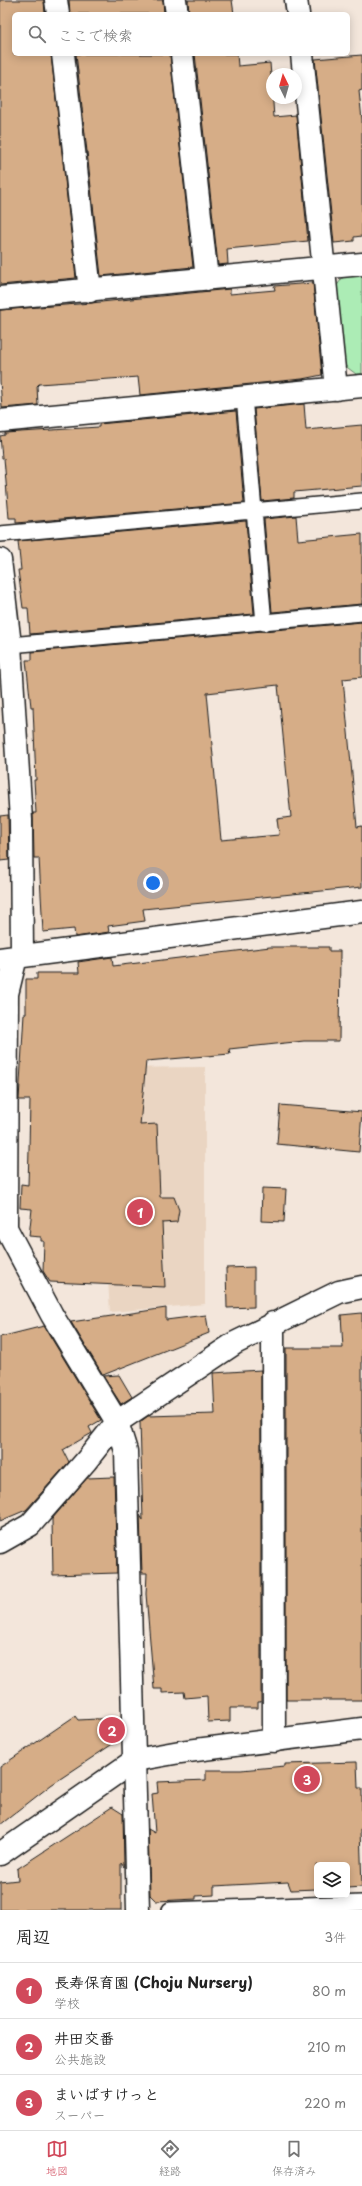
<!DOCTYPE html>
<html lang="ja">
<meta charset="utf-8">
<style>
:root{--surface:#fff;--page:#f2f2f2;--text:#222;--muted:#767676;--line:#e0e0e0;--accent:#d1495b}
body{margin:0;font-family:"Playpen Sans","Klee One",sans-serif;background:var(--page);color:var(--text)}
.controls{position:absolute;right:12px;bottom:12px;display:grid;overflow:hidden;border-radius:6px;box-shadow:0 2px 10px #0003}
.controls button{width:36px;height:36px;display:grid;place-items:center;padding:0;border:0;border-bottom:1px solid var(--line);background:var(--surface);color:var(--text);font:20px sans-serif}
.compass{position:absolute;left:266px;top:68px;width:36px;height:36px;border-radius:50%;background:var(--surface);box-shadow:0 2px 10px #0003;rotate:355deg}
.you{position:absolute;left:153px;top:883px;width:14px;height:14px;margin:-10px;border:3px solid #fff;border-radius:50%;background:#1a73e8;box-shadow:0 0 0 6px #1a73e833}
.badge{display:grid;place-items:center;width:26px;height:26px;border-radius:50%;background:var(--accent);color:#fff;font-size:13px;font-weight:700}
.pin{position:absolute;translate:-50% -50%;border:2px solid #fff;box-shadow:0 1px 4px #0006}
.list{margin:0;padding:0;list-style:none}
h2{display:flex;justify-content:space-between;align-items:center;height:52px;margin:0;padding:0 16px;font-size:17px}
h2 small{font-size:13px;font-weight:400;color:var(--muted)}
.list li{display:grid;grid-template-columns:26px 1fr auto;gap:12px;align-items:center;box-sizing:border-box;height:56px;padding:0 16px;border-top:1px solid var(--line)}
.list b{display:block;font-size:15px;white-space:nowrap}
.list p{margin:0;font-size:13px;white-space:nowrap;color:var(--muted)}
.list em{font-size:13px;font-style:normal;color:var(--muted)}
.icon{flex:none;width:22px;height:22px;fill:none;stroke:currentColor;stroke-width:2;stroke-linecap:round;stroke-linejoin:round}
.map{position:relative;flex:none;width:362px;height:1910px;overflow:hidden}
.search{position:absolute;background:var(--surface);box-shadow:0 2px 10px #0003;left:12px;right:12px;top:12px;height:44px;display:flex;align-items:center;gap:10px;box-sizing:border-box;padding:0 14px;border-radius:6px;color:var(--muted);font-size:15px}
.sheet{height:220px;background:var(--surface)}
nav{display:flex;justify-content:space-around;align-items:center;box-sizing:border-box;height:56px;border-top:1px solid var(--line);background:var(--surface);font-size:11px;color:var(--muted)}
nav a{display:grid;justify-items:center;gap:2px}
nav .on{color:var(--accent)}
.map>svg:first-child{display:block}
</style>
<div class="map">
<svg width="362" height="1910" viewBox="0 0 362 1910">
<rect width="100%" height="100%" fill="#f3e6db"/>
<filter id="ink" filterUnits="userSpaceOnUse"><feTurbulence type="fractalNoise" baseFrequency=".025" numOctaves="2"/><feDisplacementMap in="SourceGraphic" scale="8" xChannelSelector="R" yChannelSelector="G"/><feConvolveMatrix kernelMatrix="1 2 1 2 8 2 1 2 1" color-interpolation-filters="sRGB"/></filter>
<g filter="url(#ink)">
<path fill="#ead5c2" d="M205 1067V1304L110 1312 98 1121 110 1068Z"/>
<path fill="#acecb5" stroke="#648468" d="M362 272V374H356L344 365 336 287 345 274Z"/>
<path fill="#d6ad87" stroke="#1c1c1c" fill-rule="evenodd" d="M0 0H44L45 14H14V54H51L76 278 0 285Z
M69 0H163L164 14H70Z
M188 0H232L234 14H189Z
M76 54H170L193 267 101 276Z
M195 54H237L238 66 270 63 274 117 296 115 308 241 227 249 228 264 218 265Z
M362 55V90L359 91 362 120V236L354 237V241L334 243 315 59Z
M313 283 322 375 302 379 140 395 138 377 39 384 37 386 38 405 2 408 0 381V310L91 303 230 289V294L275 290 274 286Z
M304 404 306 430 362 425V486L294 492V498L262 501 254 409Z
M236 411 244 503 16 523V518H9L4 458H2L0 436 5 435V433L99 427V424Z
M296 516 298 540 362 534V604L272 612 264 519Z
M246 521 254 614 30 634 28 608H23L18 570H21L18 541Z
M362 622V677L343 679 357 827 362 826V887L143 909 145 921 108 926 109 932 75 937 74 929 43 932 39 858H34L33 813H36L34 780H36L33 707H31L26 660H32V652ZM278 685 291 817 277 819 279 835 221 840 207 693Z
M8 815 9 860 0 861V816Z
M270 947H329V951H340L339 1041H304L229 1049 230 1054 146 1061 140 1125 157 1124 160 1197H174L179 1210 177 1222 162 1223 165 1287 50 1282 43 1271 44 1241H41V1237L29 1236 32 1209 20 1208 21 1184 28 1185 29 1150 30 1100H19L24 1014H26V979H37V973H79L78 962 112 957 113 966Z
M280 1105 362 1112 359 1152 277 1144Z
M262 1188 286 1189 284 1222 261 1221Z
M254 1267V1307L227 1308 226 1268Z
M166 1308V1320L206 1315 209 1333 103 1375 71 1322Z
M362 1313V1700H286V1348H343L341 1315Z
M44 1326 101 1420 89 1427 92 1433 63 1450 69 1462 26 1510 0 1521V1337Z
M261 1370V1702H258V1708H230V1721L208 1722 207 1696 185 1698 184 1692 162 1693V1689H154L146 1594 147 1573H142L140 1515 143 1520 140 1422 148 1416 215 1414 213 1373Z
M119 1375 132 1397 121 1404 103 1376Z
M114 1477 117 1573 53 1575 52 1519 87 1478Z
M75 1716 78 1720 118 1718 120 1739 51 1785 0 1825V1767Z
M357 1762 358 1788H362V1829H360L362 1887 347 1888V1865H317V1889L291 1890 288 1882 214 1886V1895L196 1896V1899L156 1901 150 1895 148 1829 155 1833 152 1794 158 1793 157 1782 206 1780V1770H241L285 1766V1764Z
M112 1807 123 1814 124 1867 121 1863V1910H0V1882L18 1880 17 1869Z"/>
<g fill="none" stroke-linecap="round" stroke-linejoin="round">
<g stroke="#1c1c1c" stroke-width="18">
<path id="lane" d="M244 397 264 623
M0 534 362 501
M10 645 362 613
M170 1910 362 1903"/>
</g>
<g stroke="#1c1c1c" stroke-width="25">
<path id="street" d="M56 0 58 14
M175 0 177 14
M296 0 298 14
M63 54 90 291
M182 54 207 279
M302 54 336 389
M0 298 362 264
M0 421 362 386
M0 560 10 645 21 820 22 956
M16 957 7 994 6 1228 52 1315 117 1422 126 1451 138 1910
M0 959 362 912
M273 1323 274 1741
M0 1542 30 1525 86 1461 117 1422 235 1343 339 1292 362 1287"/>
</g>
<g stroke="#1c1c1c" stroke-width="25">
<path id="secondary" d="M0 1854 135 1760 180 1752 362 1729"/>
</g>
<use href="#lane" stroke="#fff" stroke-width="15"/>
<use href="#street" stroke="#fff" stroke-width="22"/>
<use href="#secondary" stroke="#fff" stroke-width="22"/>
</g>
</g>
</svg>
<div class="controls">
<button><svg class="icon" aria-label="layers" viewBox="0 0 24 24"><path d="M12 4l9 5-9 5-9-5zM3 14l9 5 9-5"/></svg></button>
</div>
<svg class="compass" viewBox="-18 -18 36 36"><path d="M0-13l5 13h-10z" fill="#e53935"/><path d="M0 13l5-13h-10z" fill="#767676"/></svg>
<div class="you"></div>
<div class="pin badge" style="left:140px;top:1212px">1</div>
<div class="pin badge" style="left:112px;top:1730px">2</div>
<div class="pin badge" style="left:307px;top:1779px">3</div>
<div class="search"><svg class="icon" aria-label="search" viewBox="0 0 24 24"><circle cx="10" cy="10" r="6"/><path d="M15 15l6 6"/></svg>ここで検索</div>
</div>
<section class="sheet">
<h2>周辺<small>3件</small></h2>
<ul class="list">
<li><span class="badge">1</span><div><b>長寿保育園 (Choju Nursery)</b><p>学校</p></div><em>80 m</em></li>
<li><span class="badge">2</span><div><b>井田交番</b><p>公共施設</p></div><em>210 m</em></li>
<li><span class="badge">3</span><div><b>まいばすけっと</b><p>スーパー</p></div><em>220 m</em></li>
</ul>
</section>
<nav>
<a class="on"><svg class="icon" aria-label="map" viewBox="0 0 24 24"><path d="M3 6l6-2 6 2 6-2v14l-6 2-6-2-6 2zM9 4v14M15 6v14"/></svg>地図</a>
<a><svg class="icon" aria-label="directions" viewBox="0 0 24 24"><path d="M12 3l9 9-9 9-9-9zM9 14v-3h6M13 9l2 2-2 2"/></svg>経路</a>
<a><svg class="icon" aria-label="saved" viewBox="0 0 24 24"><path d="M7 4h10v16l-5-4-5 4z"/></svg>保存済み</a>
</nav>
